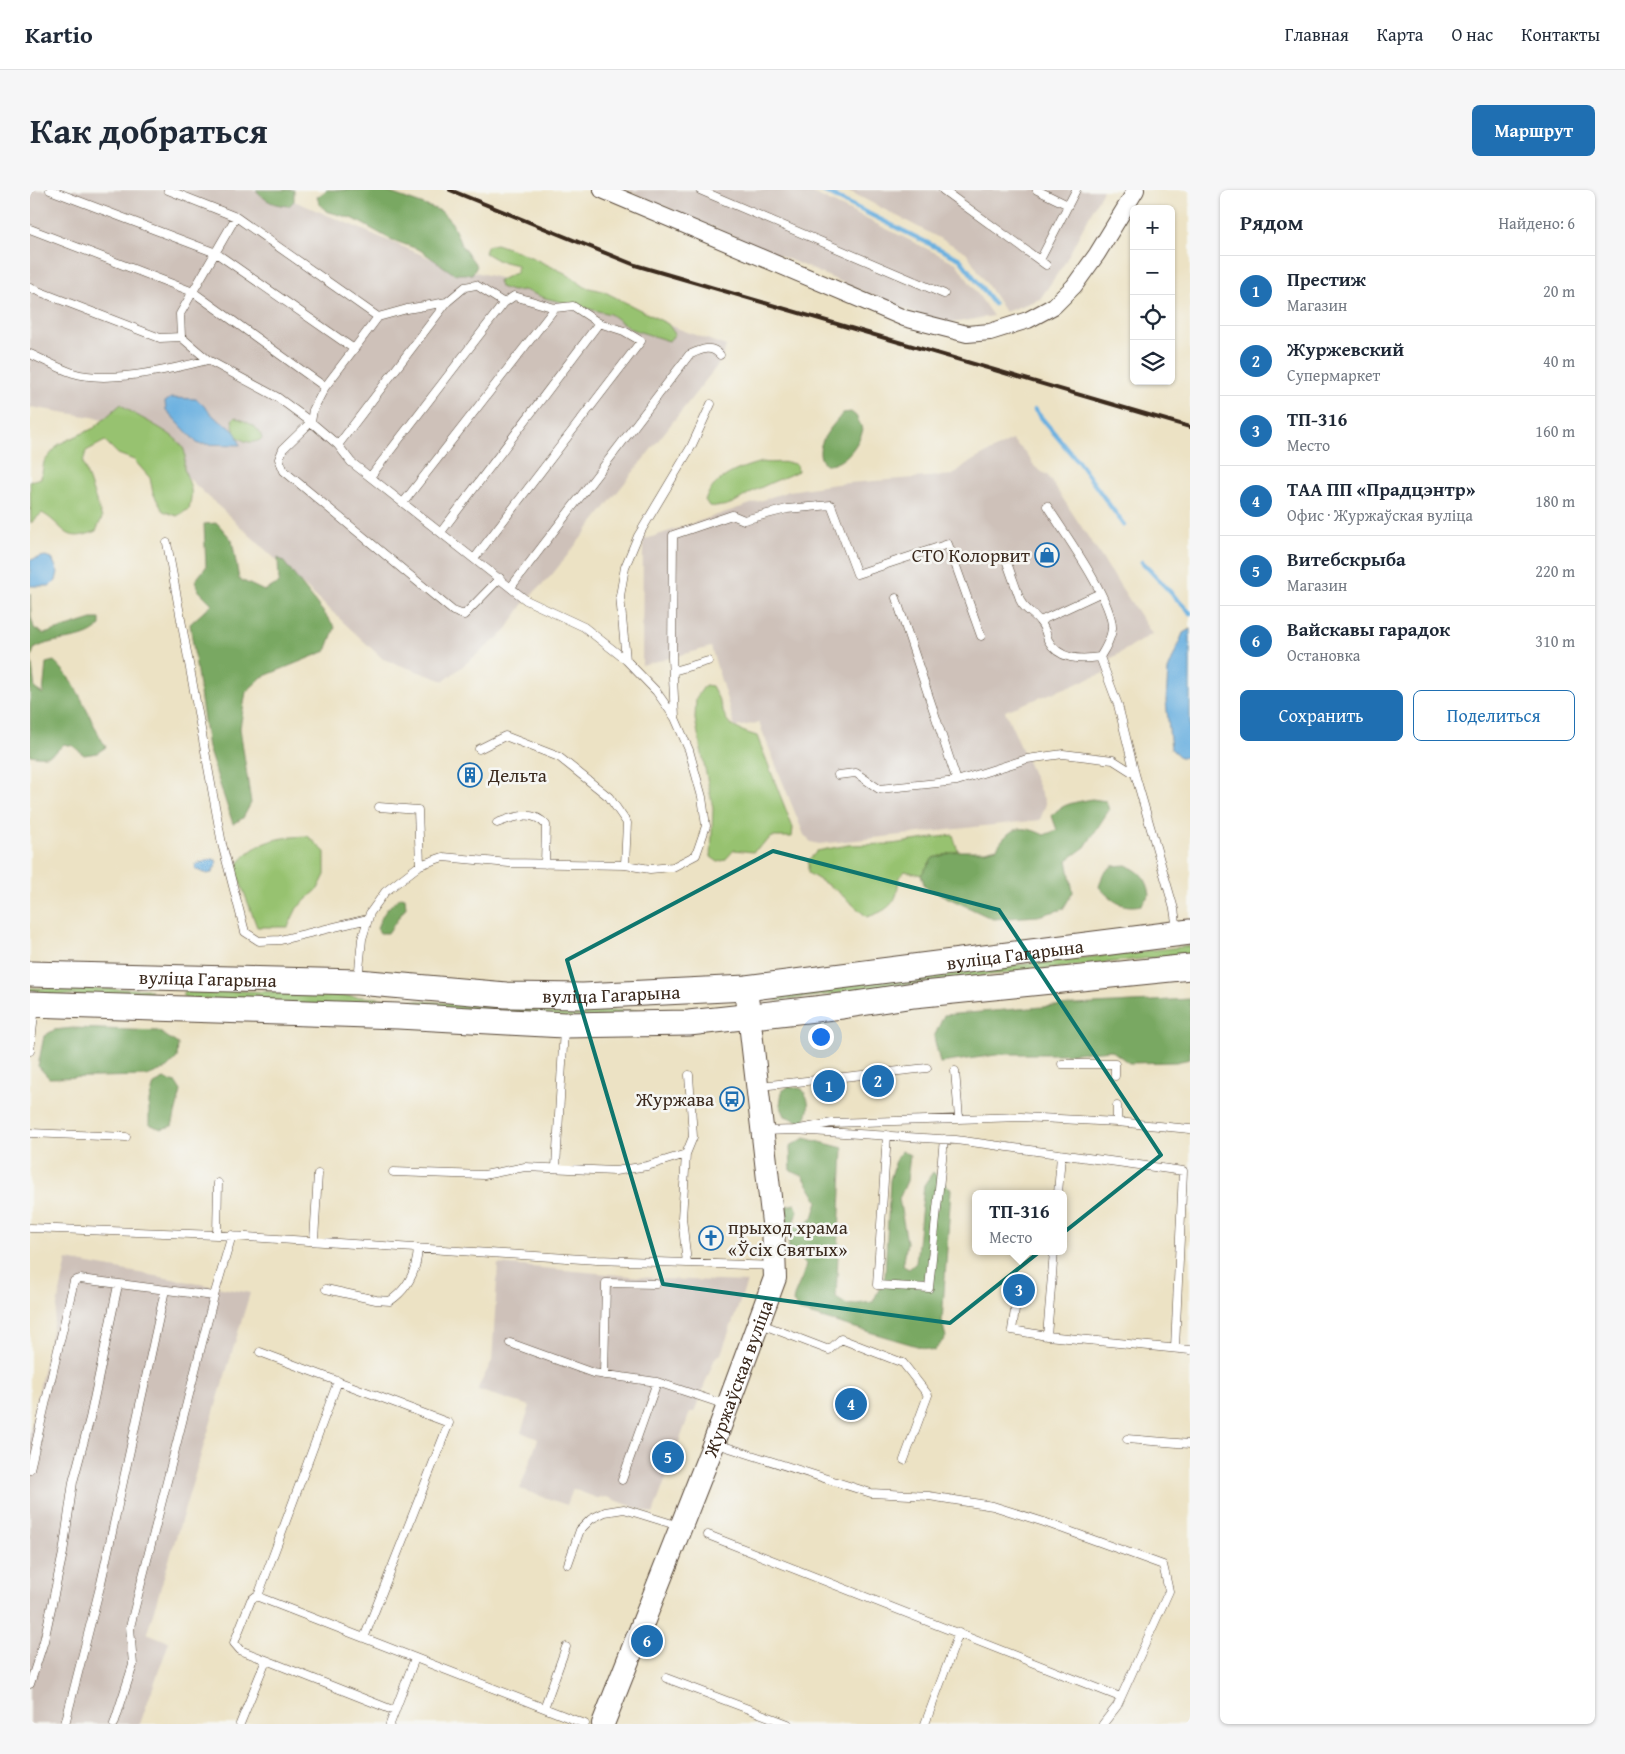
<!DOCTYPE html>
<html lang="ru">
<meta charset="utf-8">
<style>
:root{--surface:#fff;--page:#f6f6f7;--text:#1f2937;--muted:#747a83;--line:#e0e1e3;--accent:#1f6fb2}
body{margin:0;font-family:"Gentium Book Plus",serif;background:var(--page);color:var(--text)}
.controls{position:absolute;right:15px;top:15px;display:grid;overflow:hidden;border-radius:8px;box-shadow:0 1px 4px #0004}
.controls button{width:45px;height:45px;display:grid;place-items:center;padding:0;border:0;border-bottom:1px solid var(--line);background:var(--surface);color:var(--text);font:25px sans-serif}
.you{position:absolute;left:790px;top:846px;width:18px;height:18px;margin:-12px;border:4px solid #fff;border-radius:50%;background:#1a73e8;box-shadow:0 0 0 8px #1a73e833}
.badge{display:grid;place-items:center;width:32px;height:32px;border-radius:50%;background:var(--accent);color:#fff;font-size:16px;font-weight:700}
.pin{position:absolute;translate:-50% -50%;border:2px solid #fff;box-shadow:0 1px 5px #0006}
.popup{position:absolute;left:942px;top:1000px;width:95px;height:65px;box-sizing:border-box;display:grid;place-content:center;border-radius:8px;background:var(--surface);filter:drop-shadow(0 1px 4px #0005);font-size:16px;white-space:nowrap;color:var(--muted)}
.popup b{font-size:19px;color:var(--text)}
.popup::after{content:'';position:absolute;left:50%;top:100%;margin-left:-10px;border:10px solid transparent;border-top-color:var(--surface)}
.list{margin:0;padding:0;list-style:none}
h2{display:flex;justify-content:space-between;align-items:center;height:65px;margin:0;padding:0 20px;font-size:21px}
h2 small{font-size:16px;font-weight:400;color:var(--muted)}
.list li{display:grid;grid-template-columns:32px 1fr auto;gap:15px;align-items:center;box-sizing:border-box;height:70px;padding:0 20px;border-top:1px solid var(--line)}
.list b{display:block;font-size:19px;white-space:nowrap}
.list p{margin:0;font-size:16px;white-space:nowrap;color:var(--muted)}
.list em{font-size:16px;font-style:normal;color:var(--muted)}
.actions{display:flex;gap:10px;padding:15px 20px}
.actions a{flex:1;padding:11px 0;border:1px solid var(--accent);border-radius:8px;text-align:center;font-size:18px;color:var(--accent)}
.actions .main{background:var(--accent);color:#fff}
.icon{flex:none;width:28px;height:28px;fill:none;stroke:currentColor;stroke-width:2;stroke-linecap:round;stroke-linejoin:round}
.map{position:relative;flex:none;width:1160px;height:1534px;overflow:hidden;border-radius:8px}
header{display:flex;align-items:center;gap:30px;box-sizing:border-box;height:70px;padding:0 25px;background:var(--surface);border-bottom:1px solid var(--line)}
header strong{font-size:24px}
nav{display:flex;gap:28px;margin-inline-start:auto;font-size:18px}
.intro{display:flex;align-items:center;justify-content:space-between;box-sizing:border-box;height:120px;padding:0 30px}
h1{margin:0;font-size:35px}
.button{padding:12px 22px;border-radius:8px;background:var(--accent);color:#fff;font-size:18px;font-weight:700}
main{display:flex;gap:30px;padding:0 30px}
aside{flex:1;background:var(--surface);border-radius:8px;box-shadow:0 1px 4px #0004}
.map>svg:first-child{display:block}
</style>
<header>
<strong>Kartio</strong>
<nav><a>Главная</a><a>Карта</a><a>О нас</a><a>Контакты</a></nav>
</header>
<div class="intro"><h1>Как добраться</h1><a class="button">Маршрут</a></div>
<main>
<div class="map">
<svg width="1160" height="1534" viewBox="0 0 1160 1534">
<rect width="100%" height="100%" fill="#f6f6f2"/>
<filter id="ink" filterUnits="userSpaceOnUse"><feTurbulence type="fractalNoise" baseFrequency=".02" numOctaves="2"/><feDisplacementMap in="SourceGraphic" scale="10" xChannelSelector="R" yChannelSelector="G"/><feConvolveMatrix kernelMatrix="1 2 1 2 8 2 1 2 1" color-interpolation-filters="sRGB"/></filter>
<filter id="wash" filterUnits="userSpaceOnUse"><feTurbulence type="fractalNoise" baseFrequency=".0096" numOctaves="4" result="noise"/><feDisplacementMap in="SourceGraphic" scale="20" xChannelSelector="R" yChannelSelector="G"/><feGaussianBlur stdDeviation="1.12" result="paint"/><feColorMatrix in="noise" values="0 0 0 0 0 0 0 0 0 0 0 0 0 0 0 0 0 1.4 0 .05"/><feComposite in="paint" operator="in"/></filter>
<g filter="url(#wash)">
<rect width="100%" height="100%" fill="#ece2c4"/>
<path fill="#cec1b9" d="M0 0H238L416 75 583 115 696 156 691 171 521 386 496 410 475 442 414 491 353 469 99 233 0 217Z
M596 0H777L926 73 963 126 916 134 898 129Z
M817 0H1073L1034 74 1010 109 975 122 936 62Z
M982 250 996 263 1005 277 1018 286 1122 444 1080 469 1082 480 975 521 1016 614 1010 630 789 654 781 652 774 645 729 533 705 537 681 457 612 475 613 350 759 301 806 294 923 285 936 274Z
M37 1070 220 1103 117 1443 139 1452 110 1534H0V1242Z
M468 1074 633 1089 717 1092 691 1164 685 1168 664 1222H660L623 1324 577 1307 567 1308 543 1299 537 1315 490 1299 508 1249 491 1242 500 1216 447 1200 462 1171Z"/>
<path fill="#97c270" stroke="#697647" d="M466 54 490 62 535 83 555 97 573 101 638 134 645 144 639 151 601 139 580 124 515 108 494 100 482 101 470 97 468 91 487 82V75L467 70 455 63 457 56Z
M91 214C106 229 150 242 155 263 156 268 153 273 154 278 160 298 164 296 159 319L147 326 133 321 123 303 120 288 104 270 88 264 75 251 56 261 53 273 72 328 66 341C33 355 36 336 12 323L1 333 0 291 11 288 14 272 29 254 64 238Z
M205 227C216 232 230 236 232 249 221 255 214 252 205 245L202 230Z
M732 272C743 274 756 270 767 275L768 281C756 287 744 291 732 297 710 306 704 319 679 316L675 310C684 287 709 278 732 272Z
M675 495 682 496C700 527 686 534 727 546L763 638 762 647H742L723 662 704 660 695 670 688 672 681 667 683 618 665 529 666 508Z
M923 645 928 661 903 668 891 685 875 681C867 689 869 693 867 703 863 718 850 723 837 727L806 700 778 683V671L787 661 818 655 862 654Z
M278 646 295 662V685L288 699 267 718 258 737H227L205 678C223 651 248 647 278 646Z
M1160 756V764L959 785 746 811V806L876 787Z
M0 798 117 799 121 801 120 806 0 805Z
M156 800 260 802 534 821 660 820V824L534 828 155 808 152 805Z"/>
<path fill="#79a862" stroke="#5a6940" d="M226 0H264V11L259 16C244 15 236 12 226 0Z
M297 0H352L411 21 422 33 431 55 447 76 442 84H424L390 60 360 49 324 29 296 21 289 13 287 7Z
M821 222 826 226 833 240C828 255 814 276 795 275 780 257 802 237 813 223Z
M187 333 202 350 209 389 234 401 249 393 248 368 253 371 305 437 296 461 232 487 216 502 210 538 221 613 213 628 203 634 178 558 160 434 182 414 169 401 165 391 176 377 174 334Z
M0 403 1 427 4 438 14 444 62 429H70V436C51 454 26 446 4 459L1 468 5 499 13 504 16 473 24 471C50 494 58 529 76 557L67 563 54 565 43 556 34 554C23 566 16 568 0 565Z
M1062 609 1076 611 1079 620 1055 657 1037 670 1043 702 1033 719 1008 726 963 729 895 697 891 685 903 668 928 661H955L967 658C979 637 992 634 1014 645L1027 640 1022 626C1031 613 1048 612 1062 609Z
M1096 675C1111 682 1117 688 1120 704L1111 715C1092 719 1082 711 1069 697L1073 684 1082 676Z
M371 707 375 708 376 717 358 743H350L347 738C352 724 358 716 371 707Z
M1160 809V869L1146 872 1099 873 1081 860 1035 864H973L910 873 904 847 914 825 1025 816Z
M43 838 128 841 148 854 147 868 137 878 117 886 19 888 8 876 14 846 24 840Z
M134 889 146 893 151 901 142 936 131 939 119 934V911L124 894Z
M759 896 772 899C781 911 780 920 773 933L755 926 750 915 752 901Z
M775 948 813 958 806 1108 817 1115 843 1112 855 1086 860 990 867 967 872 961 880 965 877 991 869 1009 877 1052 873 1076 879 1079 886 1073 894 995 903 982 921 999 912 1132 916 1147 904 1161 771 1122 763 1112C765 1098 774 1088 776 1074L759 1060 756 1016 765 1014 768 1021 764 1031 768 1039 783 1028 788 1011 773 986 761 981 760 956Z"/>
<path fill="#6ab0e0" stroke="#526d7f" d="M141 208 166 209C174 214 179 223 187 229 199 237 207 239 210 255L168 254 136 220 135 212Z
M15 366 22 368 28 382 26 391 19 396H0V370Z
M1160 439V567H1150L1141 559 1136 511 1138 480 1153 443Z
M182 669 186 670 187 674 182 683 177 684 165 679 166 674Z"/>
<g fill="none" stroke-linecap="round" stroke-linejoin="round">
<path stroke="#6ab0e0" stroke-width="4.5" d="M791 0 930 69 964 114
M1005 220 1049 273 1094 335
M1112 372 1160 423"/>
</g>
</g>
<g filter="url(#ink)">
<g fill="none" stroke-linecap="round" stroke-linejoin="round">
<g stroke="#564637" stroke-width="9">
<path id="lane" d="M20 0 186 63 324 159 348 127 206 27 138 0
M670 0 914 104
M913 0 1016 75
M1007 0 1038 15
M0 39 163 102 295 197 324 159
M1010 70 1046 0
M0 98 130 148 151 147 178 170 247 207 281 232 308 255 321 272 496 410 554 437 596 470 626 501 645 528 659 560 672 607 676 636 666 665 643 677 620 679 595 675 479 673 413 667 390 675 355 702 340 723 332 749 328 790
M348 127 377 119 417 112
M151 147 150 124 206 27
M0 164C14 170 28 178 43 183 77 194 143 179 178 170
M295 197 283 220 281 232 253 259 249 269 254 281 423 421 434 425 470 388
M308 255 417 112 435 97 446 95 474 113 484 106 525 118 543 116 569 133 594 141 611 151 444 369
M340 287 474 113
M373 313 525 118
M1017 316C1033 341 1084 412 1082 439 1081 449 1075 459 1070 467L1088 515 1105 584
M411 342 569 133
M137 353 192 654 215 742 229 751 250 750 338 729
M975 367 991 412C996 421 1005 424 1010 432 1015 437 1016 444 1018 450 1029 470 1050 470 1070 467
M481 397 659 165C670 160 681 154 690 165
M866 408 927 591
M1010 431 1070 403
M596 470 590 406 595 377 608 346 661 257 681 214
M643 481 678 471
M645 527 642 468 643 345 702 325 714 330 757 319 801 315 827 384 918 354 951 446
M449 559 475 546 529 567 579 607 597 633 595 675
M808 585 826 583 849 599 927 591 997 569 1033 564 1083 570 1105 584 1144 719 1147 739
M349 617 388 620 390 675
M467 633C484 627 502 619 516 635L515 674
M0 861 5 816
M1032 874H1085V886
M925 881 929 928
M730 896 897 878
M1087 916V932
M764 940 926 950 1153 981 1145 1158
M733 941 764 940 802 933 991 927 1087 932 1160 939
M0 943 96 947
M857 945 847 1095 899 1098 914 949
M526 977 534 839
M363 982 454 985 495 977 585 981 617 976 656 964
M1028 1004 1031 965
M0 1038 187 1045 567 1070 744 1076
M187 1045 188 993
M284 1050 288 984
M1024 1061 1017 1146 1160 1160
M657 1073 652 1028 656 964 663 947 659 885
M296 1099 346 1110 360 1111C379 1098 387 1079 388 1058
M985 1120 982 1140 1017 1146
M731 1134 799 1160 811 1149 873 1173 898 1205 874 1270
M480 1153 563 1183 627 1192 696 1215
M230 1162 419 1233 334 1448
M574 1185 576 1093 626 1094
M1097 1249 1160 1254
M687 1254 841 1303 899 1306 963 1316 1014 1332 1133 1375 1139 1401 1087 1516 1073 1534
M0 1279 44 1091 50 1089 184 1106
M592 1290 627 1192
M678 1345 1090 1507
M538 1374 550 1340 561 1329 575 1322 594 1319 649 1336
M228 1406 308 1191
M236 1470 365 1521
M636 1488 758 1534
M0 1494 14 1451 33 1363 43 1292 60 1228 88 1095
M514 1518 536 1457
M35 1534 71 1393 135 1100
M84 1534 103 1475 100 1437 184 1106 202 1045
M210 1534 236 1470 210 1460 204 1453 221 1410 226 1406 555 1534
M360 1534 385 1468
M895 1534 929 1443"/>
</g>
<g stroke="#564637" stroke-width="18">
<path id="street" d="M572 0 874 128 937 144 960 142 998 130 1024 116 1044 96 1067 64 1106 0"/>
</g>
<g stroke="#564637" stroke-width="24">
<g id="secondary">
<path id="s1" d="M573 1534 684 1253 745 1088 743 1033 716 798"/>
</g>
</g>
<g stroke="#564637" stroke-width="27">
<g id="primary">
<path id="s2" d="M0 784 328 792 476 805 553 806 716 798 1160 742"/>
<path d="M0 814 368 826 534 835 659 833 812 816 884 805 1160 777"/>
</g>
</g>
<use href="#lane" stroke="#fff" stroke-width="8"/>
<use href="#street" stroke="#fff" stroke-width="16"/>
<use href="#secondary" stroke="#fff" stroke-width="22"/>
<use href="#primary" stroke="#fff" stroke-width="25"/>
<path stroke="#3b2a1e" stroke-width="4" d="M420 0 605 75 1160 237"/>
</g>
</g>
<path fill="none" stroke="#0f766e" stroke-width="4" stroke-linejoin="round" d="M743 661 969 720 1131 965 920 1133 633 1094 537 770Z"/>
<defs>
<g id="shop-ring" transform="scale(1.25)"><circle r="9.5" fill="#f6f6f2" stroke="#1f6fb2" stroke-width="1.5"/><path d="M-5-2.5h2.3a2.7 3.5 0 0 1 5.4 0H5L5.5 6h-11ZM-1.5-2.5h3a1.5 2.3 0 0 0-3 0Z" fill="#1f6fb2"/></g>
<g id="building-ring" transform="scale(1.25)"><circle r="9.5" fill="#f6f6f2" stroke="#1f6fb2" stroke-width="1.5"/><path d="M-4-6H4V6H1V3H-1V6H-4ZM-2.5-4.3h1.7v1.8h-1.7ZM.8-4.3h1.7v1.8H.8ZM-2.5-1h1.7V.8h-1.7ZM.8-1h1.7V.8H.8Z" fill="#1f6fb2"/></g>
<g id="bus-ring" transform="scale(1.25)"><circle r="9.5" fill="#f6f6f2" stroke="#1f6fb2" stroke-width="1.5"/><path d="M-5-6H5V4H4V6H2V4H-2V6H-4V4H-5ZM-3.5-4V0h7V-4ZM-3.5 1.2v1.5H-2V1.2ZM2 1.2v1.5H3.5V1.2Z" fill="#1f6fb2"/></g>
<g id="church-ring" transform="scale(1.25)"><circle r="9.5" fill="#f6f6f2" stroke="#1f6fb2" stroke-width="1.5"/><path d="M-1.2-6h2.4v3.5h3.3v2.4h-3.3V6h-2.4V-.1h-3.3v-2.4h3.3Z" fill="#1f6fb2"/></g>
</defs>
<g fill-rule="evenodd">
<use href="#shop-ring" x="1017" y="365"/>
<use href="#building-ring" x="440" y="585"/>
<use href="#bus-ring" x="702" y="909"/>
<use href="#church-ring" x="681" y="1048"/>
</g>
<g text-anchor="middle" stroke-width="5" stroke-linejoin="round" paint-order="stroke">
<g font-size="19" fill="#3b2a1e" stroke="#f6f6f2" text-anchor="end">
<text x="1000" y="372">СТО Колорвит</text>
<text x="458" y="592" text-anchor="start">Дельта</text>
<text x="684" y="916">Журжава</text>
<text x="698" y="1044" text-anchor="start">прыход храма<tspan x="698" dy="22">«Ўсіх Святых»</tspan></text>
</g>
<g font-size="19" fill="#3b2a1e" stroke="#f6f6f2">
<text dy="7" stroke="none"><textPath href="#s2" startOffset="988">вуліца Гагарына</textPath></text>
<text dy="7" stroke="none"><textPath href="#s2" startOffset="178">вуліца Гагарына</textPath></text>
<text dy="7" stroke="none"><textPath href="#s2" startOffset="582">вуліца Гагарына</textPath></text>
<text dy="7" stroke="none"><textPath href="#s1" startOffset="371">Журжаўская вуліца</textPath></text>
</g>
</g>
</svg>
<div class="controls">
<button>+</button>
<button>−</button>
<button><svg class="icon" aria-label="locate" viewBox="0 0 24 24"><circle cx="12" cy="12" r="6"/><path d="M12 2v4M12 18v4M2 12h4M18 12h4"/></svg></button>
<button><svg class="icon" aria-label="layers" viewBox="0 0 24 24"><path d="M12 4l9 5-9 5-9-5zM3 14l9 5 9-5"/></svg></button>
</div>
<div class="you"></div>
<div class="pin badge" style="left:799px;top:896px">1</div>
<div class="pin badge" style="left:848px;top:891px">2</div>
<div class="pin badge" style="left:989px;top:1100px">3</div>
<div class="popup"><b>ТП-316</b>Место</div>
<div class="pin badge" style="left:821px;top:1214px">4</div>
<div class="pin badge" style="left:638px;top:1267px">5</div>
<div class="pin badge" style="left:617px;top:1451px">6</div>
</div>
<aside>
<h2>Рядом<small>Найдено: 6</small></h2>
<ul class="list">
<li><span class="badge">1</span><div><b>Престиж</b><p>Магазин</p></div><em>20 m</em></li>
<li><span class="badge">2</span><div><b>Журжевский</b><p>Супермаркет</p></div><em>40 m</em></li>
<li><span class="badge">3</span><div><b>ТП-316</b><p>Место</p></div><em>160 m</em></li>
<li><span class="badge">4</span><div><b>ТАА ПП «Прадцэнтр»</b><p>Офис · Журжаўская вуліца</p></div><em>180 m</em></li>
<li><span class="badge">5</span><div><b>Витебскрыба</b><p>Магазин</p></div><em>220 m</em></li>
<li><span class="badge">6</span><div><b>Вайскавы гарадок</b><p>Остановка</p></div><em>310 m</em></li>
</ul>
<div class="actions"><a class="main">Сохранить</a><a>Поделиться</a></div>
</aside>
</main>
